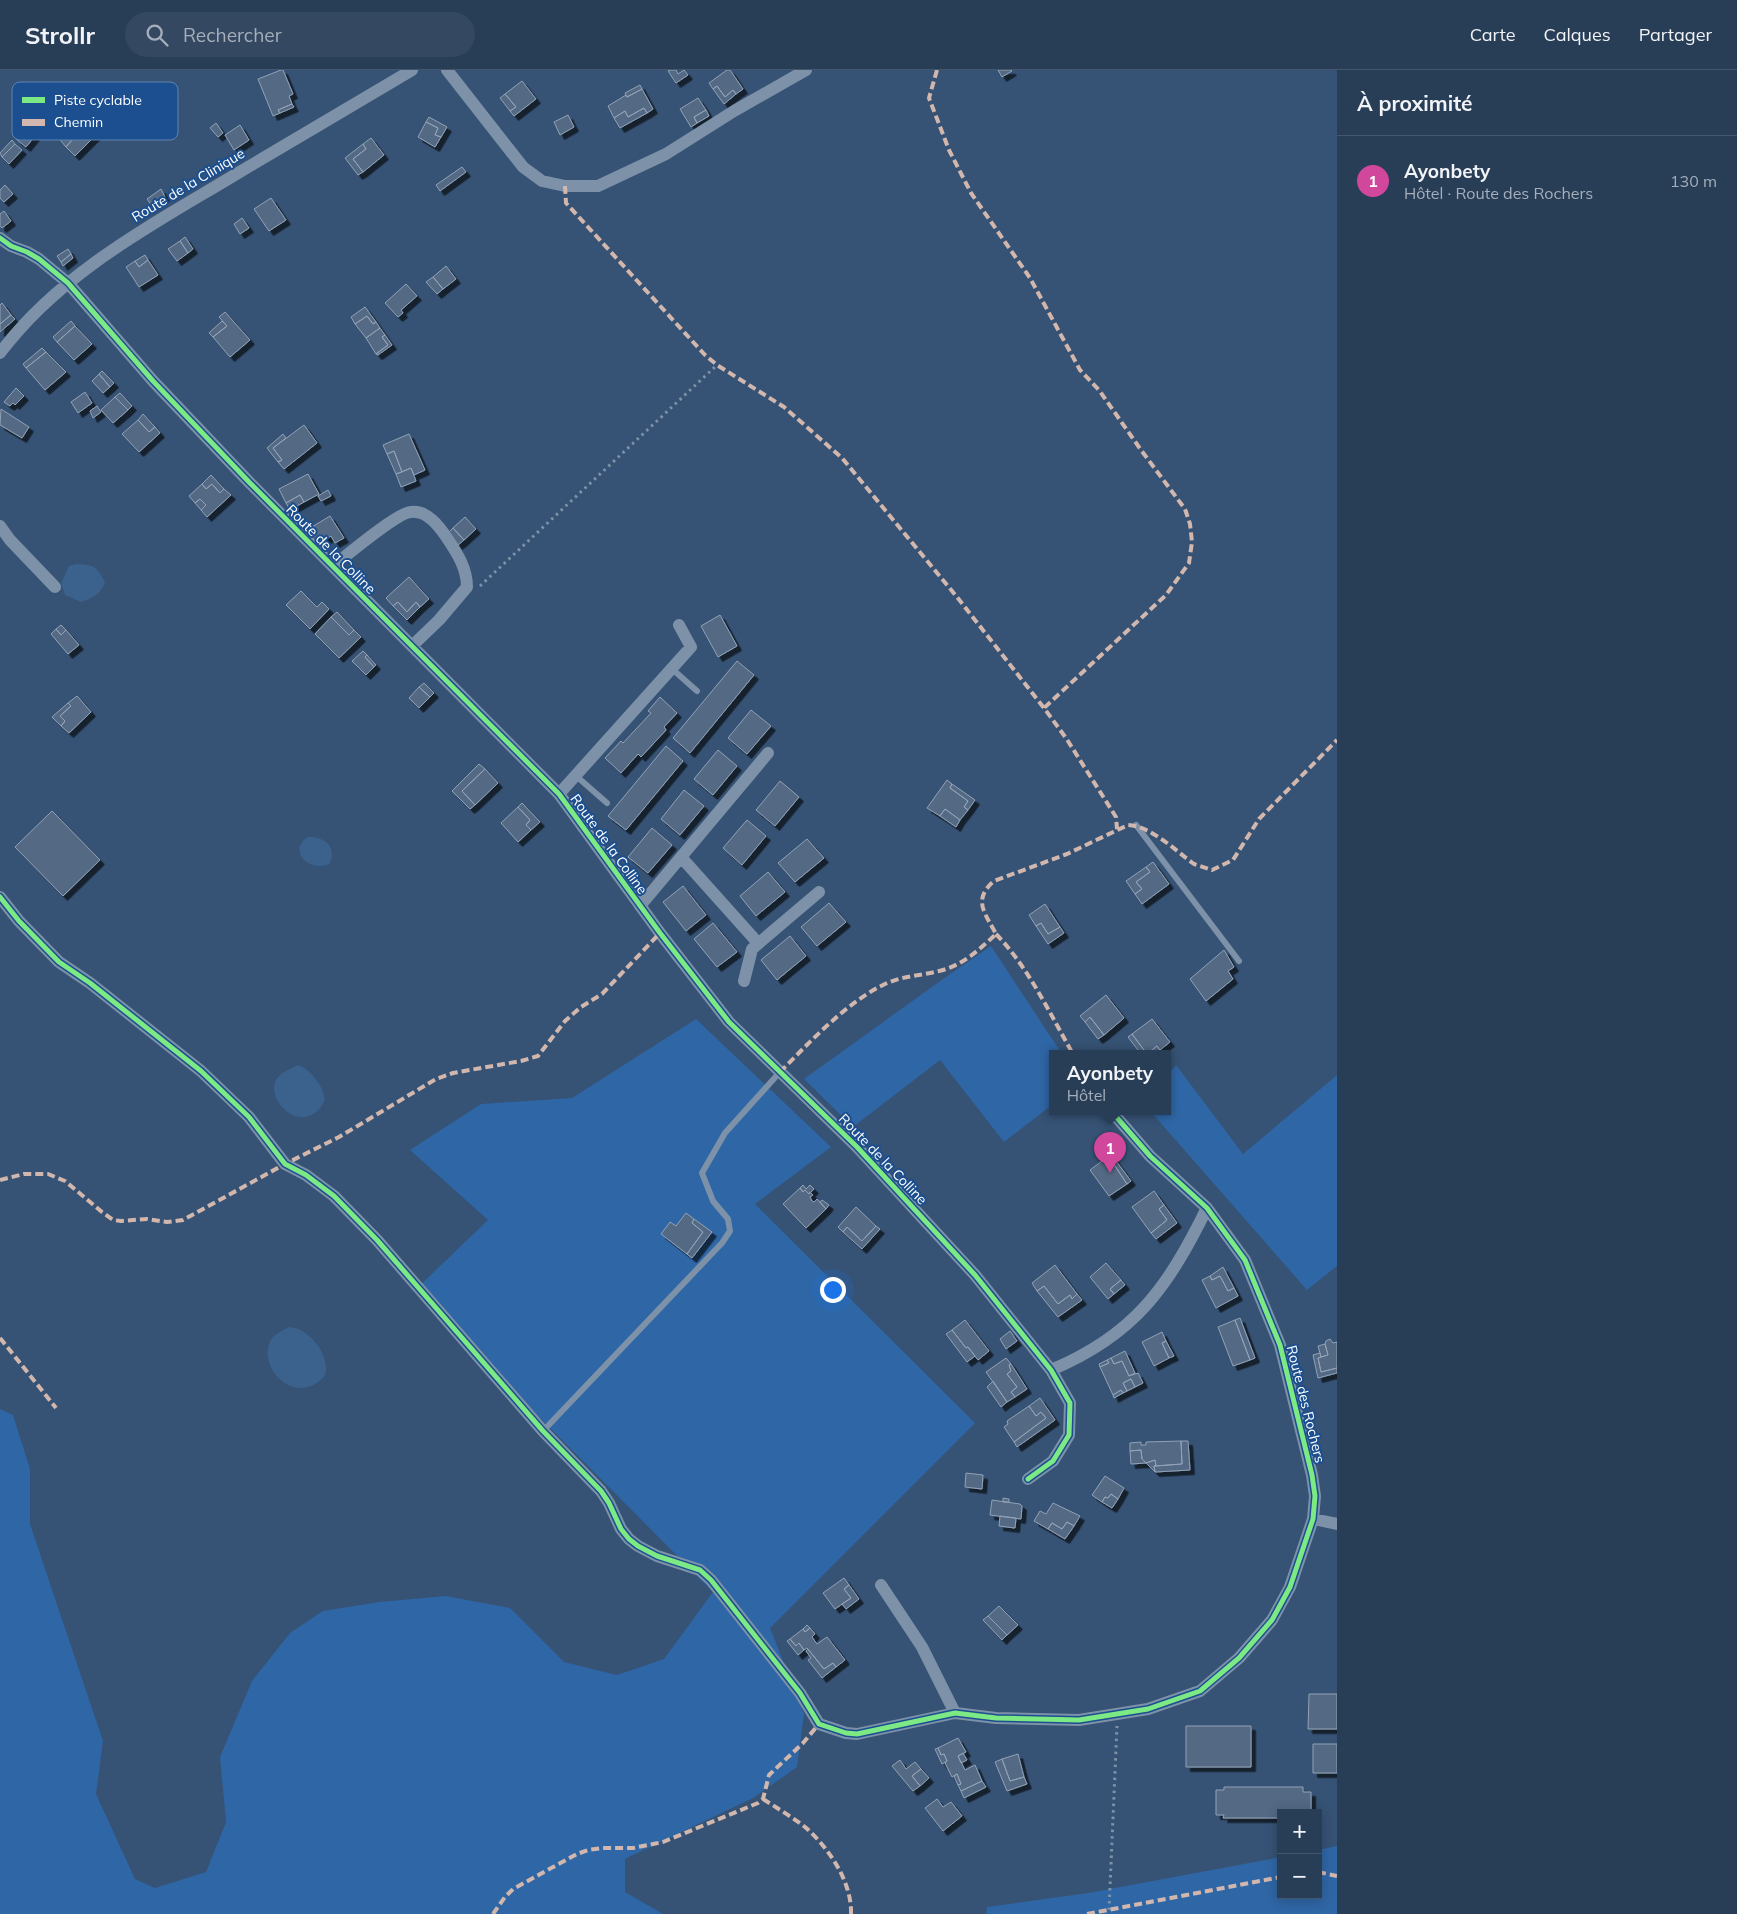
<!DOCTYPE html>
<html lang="fr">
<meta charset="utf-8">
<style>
:root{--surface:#283e57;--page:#344961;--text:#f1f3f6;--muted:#a5aeba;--line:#44576d;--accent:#e69b98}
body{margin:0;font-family:Mulish,sans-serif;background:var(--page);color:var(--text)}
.controls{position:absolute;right:15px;bottom:15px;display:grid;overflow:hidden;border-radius:0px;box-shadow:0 2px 12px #0003}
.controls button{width:45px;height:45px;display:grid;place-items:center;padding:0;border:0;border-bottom:1px solid var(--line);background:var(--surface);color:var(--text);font:25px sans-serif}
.you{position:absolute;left:832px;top:1219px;width:18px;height:18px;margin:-12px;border:4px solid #fff;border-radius:50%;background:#1a73e8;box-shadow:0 0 0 8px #1a73e833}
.badge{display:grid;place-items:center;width:32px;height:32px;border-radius:50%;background:var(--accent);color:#fff;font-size:16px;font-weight:700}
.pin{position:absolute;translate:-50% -41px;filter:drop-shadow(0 1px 2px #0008)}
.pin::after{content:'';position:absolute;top:26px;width:18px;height:15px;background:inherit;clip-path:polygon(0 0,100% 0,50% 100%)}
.popup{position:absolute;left:1049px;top:980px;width:122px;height:65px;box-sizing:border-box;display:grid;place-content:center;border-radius:0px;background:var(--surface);filter:drop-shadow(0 1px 4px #0005);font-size:16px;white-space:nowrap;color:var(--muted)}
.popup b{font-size:19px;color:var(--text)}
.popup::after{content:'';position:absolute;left:50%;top:100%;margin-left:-10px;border:10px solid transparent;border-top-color:var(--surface)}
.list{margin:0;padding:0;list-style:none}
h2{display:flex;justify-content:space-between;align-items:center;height:65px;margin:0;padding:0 20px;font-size:21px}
h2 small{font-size:16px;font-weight:400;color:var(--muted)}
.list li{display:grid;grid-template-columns:32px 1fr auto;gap:15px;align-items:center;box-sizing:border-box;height:90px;padding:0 20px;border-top:1px solid var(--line)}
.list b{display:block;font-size:19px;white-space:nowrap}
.list p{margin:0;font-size:16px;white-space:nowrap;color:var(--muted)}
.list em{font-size:16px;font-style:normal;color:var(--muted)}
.icon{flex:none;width:28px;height:28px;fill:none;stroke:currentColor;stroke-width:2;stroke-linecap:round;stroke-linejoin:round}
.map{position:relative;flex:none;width:1337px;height:1844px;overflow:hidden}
header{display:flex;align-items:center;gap:30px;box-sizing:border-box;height:70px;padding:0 25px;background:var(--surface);border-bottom:1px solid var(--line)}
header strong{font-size:24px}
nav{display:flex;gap:28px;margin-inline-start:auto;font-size:18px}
.search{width:350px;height:45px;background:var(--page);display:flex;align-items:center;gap:12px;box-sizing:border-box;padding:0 18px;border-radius:28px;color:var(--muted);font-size:19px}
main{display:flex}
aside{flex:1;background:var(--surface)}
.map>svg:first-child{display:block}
</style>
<header>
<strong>Strollr</strong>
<div class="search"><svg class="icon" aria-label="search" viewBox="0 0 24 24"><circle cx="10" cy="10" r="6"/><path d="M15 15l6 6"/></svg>Rechercher</div>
<nav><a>Carte</a><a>Calques</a><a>Partager</a></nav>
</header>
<main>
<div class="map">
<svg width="1337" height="1844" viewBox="0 0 1337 1844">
<defs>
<filter id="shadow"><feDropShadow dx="4.5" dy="4.5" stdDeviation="0" flood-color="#0009"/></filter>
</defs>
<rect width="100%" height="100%" fill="#365274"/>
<path fill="#2f66a5" d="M991 876 1062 984H1052V1035L1004 1072 940 990 853 1057 804 1009 943 909Z
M696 949 831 1077 755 1134 975 1353 770 1558 804 1644 797 1697 753 1728 625 1789V1822L663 1844H0V1339L13 1345 30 1399V1454L103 1671 96 1724 135 1809 155 1818 206 1802 226 1752 220 1687 252 1611 290 1563 323 1541 379 1532 446 1526 510 1538 564 1592 617 1605 664 1589 713 1522 414 1221 488 1150 410 1080 481 1034 572 1028Z
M1176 995 1243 1084 1337 1005V1196L1307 1220 1151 1042H1168V1004Z
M1337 1776V1844H986L987 1837 1088 1823 1281 1787V1825H1318V1780Z"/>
<path fill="#3b618d" d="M76 494C94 495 96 495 105 512 101 524 93 528 81 532L65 525 61 513 69 496Z
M308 767C325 766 338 778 329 794 308 803 287 779 308 767Z
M298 995C310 998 330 1023 323 1034 302 1067 265 1030 276 1010 281 1002 290 999 298 995Z
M289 1257C308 1258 327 1281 326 1300 326 1306 322 1309 318 1312 288 1334 254 1290 273 1267 277 1263 283 1260 289 1257Z"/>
<path fill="#526984" stroke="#92a2b6" filter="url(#shadow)" d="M281 0H283L293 24 289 26 292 34 278 40 280 43 273 46 258 9Z
M671 0H676L678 4 684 0 688 5 676 13 668 1Z
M727 0H730L743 19 736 24 733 20 725 27 717 16 713 19 709 13Z
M998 0H1011L1012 1 1002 7Z
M522 11 536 29 514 46 510 41 516 37 505 24Z
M640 15 642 19 627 27 625 23Z
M717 16 725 27 733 20 736 24 724 34 713 19Z
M642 19 653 39 647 43 644 38 628 47 625 41 614 48 608 36 626 25 627 27Z
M505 24 516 37 510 41 500 28Z
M698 28 706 40 694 47 697 53 691 57 680 39Z
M292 34 294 37 280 43 278 40Z
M644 38 647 43 620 58 614 48 625 41 628 47Z
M706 40 709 46 697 53 694 47Z
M76 45 96 65 75 86 66 77 72 70 67 65 77 56 72 50Z
M568 45 574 57 560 65 554 52Z
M429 47 447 57 441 67 435 65 438 58 426 52Z
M72 50 77 56 67 65 72 70 66 77 56 65Z
M426 52 438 58 435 65 441 67 435 77 418 67Z
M216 53 223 63 218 67 210 58Z
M240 55 249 70 234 80 225 65Z
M24 58 35 66 26 77 16 69Z
M371 68 384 85 363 102 353 89 366 79 363 74Z
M12 70 15 74 2 87 0 83Z
M15 74 22 80 9 94 2 87Z
M363 74 366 79 353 89 363 102 358 105 345 88Z
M462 97 466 102 440 121 436 115Z
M5 115 13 124 4 132 0 128V120Z
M161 119 165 127 152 136 147 129Z
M271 128 286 150 269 161 254 139Z
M4 141 11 151 2 158 0 156V144Z
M242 148 249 158 240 164 234 154Z
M185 167 193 179 188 183 180 171Z
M180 171 188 183 177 191 168 179Z
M68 179 71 184 61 192 57 186Z
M71 184 73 188 63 196 61 192Z
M145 185 148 190 139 197 135 191Z
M148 190 158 205 139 217 126 197 135 191 139 197Z
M446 196 456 209 443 219 433 207Z
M433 207 443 219 437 224 426 212Z
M406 214 417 226 401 240 403 243 398 247 385 233Z
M2 233 11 245 0 254V235Z
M365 237 376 252 373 254 367 246 355 254 351 247Z
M225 242 250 270 230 287 213 267 227 256 219 247Z
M11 245 15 249 0 262V254Z
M367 246 373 254 376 252 380 258 366 268 355 254Z
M71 251 75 256 57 272 53 267Z
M222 251 227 256 213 267 209 263Z
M75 256 92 274 74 290 57 272Z
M380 258 385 265 382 267 388 275 376 284 366 268Z
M385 265 392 275 378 285 376 284 388 275 382 267Z
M42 278 46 282 26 298 23 294Z
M46 282 66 302 45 320 26 298Z
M102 301 114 313 110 317 99 304Z
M99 304 110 317 103 323 92 311Z
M16 318 24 326 15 335 13 333 10 336 4 332Z
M85 322 92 333 78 343 71 332Z
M120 323 132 336 128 340 115 327Z
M115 327 128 340 113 353 101 340Z
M97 336 101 342 93 348 90 341Z
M1 339 29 357 22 368 0 355Z
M143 344 155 357 149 362 138 350Z
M138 350 149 362 155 357 160 363 139 382 122 364Z
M304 355 317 373 284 399 278 392 282 390 273 378Z
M283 364 286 368 273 378 282 390 278 392 267 378Z
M409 364 425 400 414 405 411 398 402 402 394 381 387 384 383 375Z
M394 381 402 402 396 404 387 384Z
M411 398 416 411 401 417 396 404Z
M308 404 319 424 304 432 300 425 286 433 279 419Z
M211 405 224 419 220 423 212 414 206 419 202 414Z
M202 414 206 419 212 414 220 423 224 419 231 425 207 447 201 440 206 435 200 429 195 433 189 426Z
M328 420 331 426 321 431 318 426Z
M300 425 304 432 290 440 286 433Z
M200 429 206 435 201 440 195 433Z
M330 446 344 468 335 473 331 466 317 475 307 460Z
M465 447 476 459 464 470 453 458Z
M453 458 464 470 458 475 448 463Z
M409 507 429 529 420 537 416 532 407 542 398 532 393 536 386 528Z
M301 521 317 537 322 532 329 539 310 559 286 535Z
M398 532 407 542 416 532 420 537 407 550 393 536Z
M337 542 354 560 349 565 331 547Z
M720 545 737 576 718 587 701 556Z
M331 547 349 565 354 560 361 567 339 588 315 564Z
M61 555 66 560 61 565 56 559Z
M56 559 61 565 66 560 79 575 68 584 51 564Z
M363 581 367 585 365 587 374 597 366 605 352 591Z
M367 585 376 595 374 597 365 587Z
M737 591 754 605 690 683 673 668Z
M424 613 434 623 430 627 419 617Z
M419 617 430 627 419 638 409 628Z
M77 626 91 642 69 663 61 656 65 651 60 646 71 636 68 633Z
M660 627 677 643 664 657 666 660 641 687 638 684 621 703 605 688 621 671 623 673 651 643 648 641Z
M68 633 71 636 60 646 65 651 61 656 52 647Z
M751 640 771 656 747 684 728 668Z
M666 676 683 691 626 760 608 746Z
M718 680 737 696 713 725 694 709Z
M479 694 485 699 462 721 475 735 470 739 452 721Z
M485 699 498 713 475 735 462 721Z
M947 710 952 714 950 718 968 731 964 737 968 740 960 750 945 739 940 746 927 738Z
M780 711 799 727 775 756 756 740Z
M952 714 975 730 968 740 964 737 968 731 950 718Z
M684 720 704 736 680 765 661 749Z
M522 733 540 752 531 760 526 755 530 750 518 737Z
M518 737 530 750 526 755 531 760 518 772 501 753Z
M945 739 960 750 956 757 940 746Z
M52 741 100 790 63 826 15 777Z
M747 750 766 766 742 795 723 778Z
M652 758 672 775 648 803 628 787Z
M807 769 824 788 795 812 778 793Z
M1153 792 1169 814 1142 834 1135 824 1142 819 1136 812 1150 802 1146 797Z
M1146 797 1150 802 1136 812 1142 819 1135 824 1126 811Z
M768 802 785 822 756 846 740 826Z
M683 816 706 845 686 861 663 832Z
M829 833 846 852 817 876 801 857Z
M1045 834 1060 857 1048 864 1041 853 1036 856 1029 845Z
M713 853 737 882 717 897 694 869Z
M1041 853 1048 864 1060 857 1064 863 1048 874 1036 856Z
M790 866 806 886 777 910 761 890Z
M1224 880 1234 897 1228 901 1233 909 1206 931 1190 909Z
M1106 925 1124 948 1104 965 1090 947 1085 952 1080 946Z
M1090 947 1104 965 1098 969 1085 952Z
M1152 949 1170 972 1160 980 1157 976 1147 984 1132 964Z
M1132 964 1147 984 1157 976 1160 980 1154 984H1141L1128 967Z
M1111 1084 1116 1091 1113 1093 1102 1091Z
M1102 1091 1113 1093 1127 1114 1109 1126 1090 1100Z
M1116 1091 1131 1111 1127 1114 1113 1093Z
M803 1115 806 1119 810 1115 814 1119 809 1124 805 1120 803 1122 800 1118Z
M800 1118 803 1122 805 1120 809 1124 810 1122 813 1125 810 1127 812 1131 814 1132 817 1129 826 1139 806 1158 783 1134Z
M1154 1121 1164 1135 1159 1139 1167 1150 1151 1163 1132 1137Z
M822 1130 829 1135 826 1139 820 1132Z
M1164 1135 1177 1153 1156 1169 1151 1163 1167 1150 1159 1139Z
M856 1137 876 1156 862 1171 847 1157 843 1162 838 1157Z
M686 1143 694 1149 692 1153 703 1162 687 1184 661 1164 670 1152 676 1156Z
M694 1149 712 1162 692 1188 687 1184 703 1162 692 1153Z
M876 1156 880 1159 862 1179 843 1162 847 1157 862 1171Z
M1106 1193 1121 1210 1110 1219 1114 1224 1108 1229 1090 1207Z
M1055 1195 1077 1224 1072 1229 1070 1225 1058 1234 1044 1216 1037 1221 1032 1213Z
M1223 1197 1234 1218 1228 1221 1220 1206 1212 1210 1210 1206Z
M1210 1206 1212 1210 1220 1206 1228 1221 1234 1218 1238 1226 1216 1238 1202 1210Z
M1121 1210 1125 1215 1114 1224 1110 1219Z
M1044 1216 1058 1234 1070 1225 1072 1229 1077 1224 1082 1230 1058 1247 1037 1221Z
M1240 1248 1255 1288 1250 1290 1235 1250Z
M965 1250 989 1281 978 1290 968 1277 966 1278 952 1260Z
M1235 1250 1250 1290 1233 1296 1218 1257Z
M952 1260 966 1278 968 1277 975 1286 967 1292 946 1264Z
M1010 1261 1017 1271 1006 1279 1000 1269Z
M1162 1262 1166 1271 1162 1273 1169 1288 1154 1296 1142 1272Z
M1330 1269 1333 1273 1337 1272V1298L1321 1302 1318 1288 1328 1285 1325 1274 1326 1271Z
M1166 1271 1174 1286 1169 1288 1162 1273Z
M1325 1274 1328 1285 1321 1287 1318 1276Z
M1125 1281 1135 1303 1129 1306 1122 1291 1114 1294 1111 1288Z
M1320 1283 1321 1287 1318 1288 1321 1302 1337 1298V1303L1318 1308 1313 1285Z
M1006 1288 1011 1294 1009 1295 1011 1301 1007 1304 1017 1317 1011 1322 1015 1327 1007 1332 986 1302Z
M1111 1288 1114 1294 1122 1291 1129 1306 1138 1303 1143 1313 1135 1317 1131 1309 1123 1313 1127 1321 1123 1323 1121 1320 1113 1325 1100 1297 1109 1293 1107 1290Z
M1107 1290 1109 1293 1100 1297 1099 1294Z
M1011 1294 1027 1319 1015 1327 1011 1322 1017 1317 1007 1304 1011 1301 1009 1295Z
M1131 1309 1135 1317 1127 1321 1123 1313Z
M993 1311 1007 1332 1001 1337 987 1317Z
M1121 1320 1123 1323 1114 1328 1113 1325Z
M1040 1328 1055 1350 1017 1377 1014 1372 1046 1348 1041 1342 1036 1346 1029 1336Z
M1029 1336 1036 1346 1041 1342 1046 1348 1014 1372 1004 1357 1008 1354 1007 1351Z
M1181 1371 1182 1394 1156 1396 1155 1390 1146 1393 1142 1389 1141 1380 1130 1381V1373L1141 1372V1375H1146V1372Z
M1181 1371H1188L1190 1400 1155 1402 1154 1396 1182 1394Z
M1141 1380 1142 1389 1146 1393 1131 1394 1130 1381Z
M1155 1390 1156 1396H1154L1155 1402 1146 1393Z
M966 1403 983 1405 982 1419 965 1417Z
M1105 1406 1124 1418 1118 1429 1111 1424 1108 1428 1105 1427 1102 1432 1092 1425Z
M1111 1424 1118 1429 1112 1438 1102 1432 1105 1427 1108 1428Z
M1003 1428 1009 1429V1432H1003Z
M992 1430 1020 1434 1022 1436 1021 1449 990 1445Z
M1053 1433 1080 1446 1074 1456 1067 1452 1062 1459 1052 1453 1048 1459 1034 1451 1040 1441 1046 1444Z
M1000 1446 1016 1448 1015 1458 999 1456Z
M1067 1452 1074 1456 1065 1469 1048 1459 1052 1453 1062 1459Z
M844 1508 849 1515 844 1519 851 1528 835 1539 823 1523Z
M849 1515 859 1529 846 1539 842 1534 851 1528 844 1519Z
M999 1536 1018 1555 1007 1565 988 1546Z
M988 1546 1007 1565 1002 1570 983 1550Z
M807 1555 810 1558 805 1562 803 1559Z
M810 1558 815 1564 812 1567 817 1574 827 1567 845 1590 836 1597 833 1593 824 1599 807 1578 804 1580 799 1573 796 1576 790 1569 803 1559 805 1562Z
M790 1569 796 1576 799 1573 804 1580 798 1585 787 1571Z
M808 1579 824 1599 833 1593 836 1597 822 1608 808 1590 811 1588 806 1581Z
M1309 1624H1337V1659H1308Z
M1186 1656H1251V1697H1186Z
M958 1668 966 1682 958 1686 965 1700 975 1695 982 1711 961 1721 958 1715 961 1714 957 1704 952 1707 945 1693 947 1691 944 1684 941 1685 938 1678Z
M1313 1674H1337V1703H1313Z
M938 1678 941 1685 944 1684 947 1691 942 1694 935 1679Z
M963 1683 967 1690 961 1693 958 1686Z
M1018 1684 1024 1707 1010 1711 1002 1689Z
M1002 1689 1010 1711 1024 1707 1027 1714 1007 1721 995 1692Z
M900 1690 906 1699 915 1692 921 1699 912 1706 920 1716 913 1721 892 1696Z
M921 1699 929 1708 920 1716 912 1706Z
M957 1704 961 1714 958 1715 954 1706Z
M982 1711 986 1717 964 1728 961 1721Z
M1224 1717H1303V1722H1311V1743H1281V1748H1223L1224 1745H1216V1720H1224Z
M937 1729 943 1737 951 1732 962 1746 943 1761 925 1738Z"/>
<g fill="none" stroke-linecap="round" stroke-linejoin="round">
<path stroke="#7d92a8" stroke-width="3" stroke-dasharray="2.5 4" stroke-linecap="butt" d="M480 516 717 295
M1109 1840 1117 1656"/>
<path stroke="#7d92a8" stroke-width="6" d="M671 598 697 621
M575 705 607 733
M1136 755 1239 891
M543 1361 722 1173 730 1161 728 1149 713 1131 702 1103 725 1063 780 1002"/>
<path stroke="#7d92a8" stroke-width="12" d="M447 0 523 97 542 111 565 116H598L666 84 734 41 806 0
M0 168 11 176 27 182 39 189 68 213 153 311 249 412 559 724 660 863 729 952 857 1077 975 1205 1051 1300 1070 1333 1069 1365 1053 1391 1028 1409
M0 283C60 203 150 156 233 106 293 71 352 35 412 0
M0 456 10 470 55 517
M333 496C346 486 398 442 411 442 427 440 439 456 447 468 457 483 467 498 467 517L439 550 412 576
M559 724 691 577 679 555
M681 787 758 873
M0 827 19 851 59 892 90 913 201 1001 249 1047 285 1094 306 1105 334 1126 377 1170 543 1361 601 1421 609 1433 621 1459 629 1469 638 1476 657 1486 700 1500 711 1510 800 1623 819 1654 846 1663 857 1664 955 1643 996 1648 1079 1650 1148 1639 1200 1621 1239 1588 1272 1550 1290 1517 1313 1449 1315 1426 1312 1405 1280 1275 1245 1190 1207 1138 1150 1086 1112 1042
M640 836 768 683
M744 911 752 879 819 822
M1051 1300C1135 1265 1168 1217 1207 1138
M1313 1449 1337 1454
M881 1515 922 1577 955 1643"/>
<path stroke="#d1b7ad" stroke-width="4" stroke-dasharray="8 4" stroke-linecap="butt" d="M937 0 929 28 949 80 971 123 1030 208 1080 300 1099 320 1141 380 1185 439 1190 454 1192 472 1189 493 1166 525 1044 638
M565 116 566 133 705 285 717 295 784 337 842 388 957 527 1044 638 1066 668 1116 747 1117 759
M996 864C1029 898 1050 944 1073 984
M780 1002C808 974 845 934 881 916 899 906 920 906 939 901 962 896 980 879 996 864 985 843 972 830 994 811L1067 784 1128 755C1151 756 1176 781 1194 794L1212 800 1233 790 1259 749 1337 670
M0 1110 24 1104H48L65 1111 102 1142 113 1150 121 1151 147 1149 167 1152 183 1150 285 1094 339 1067 436 1009 453 1003 521 991 538 986 565 951 581 937 602 924 660 863
M0 1268 56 1338
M763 1729C777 1738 792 1747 805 1757 829 1778 852 1812 851 1844
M1318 1802 1337 1806
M493 1844 505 1827 513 1819 577 1784 588 1780 602 1778H633L663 1772 758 1733 763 1729 769 1705 803 1673 819 1654
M1087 1844 1281 1807"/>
<g stroke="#1b4f8f" stroke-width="8">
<path id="cycleway" d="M0 168 11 176 27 182 39 189 68 213 153 311 249 412 559 724 660 863 729 952 857 1077 975 1205 1051 1300 1070 1333 1069 1365 1053 1391 1028 1409
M0 827 19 851 59 892 90 913 201 1001 249 1047 285 1094 306 1105 334 1126 377 1170 543 1361 601 1421 609 1433 621 1459 629 1469 638 1476 657 1486 700 1500 711 1510 800 1623 819 1654 846 1663 857 1664 955 1643 996 1648 1079 1650 1148 1639 1200 1621 1239 1588 1272 1550 1290 1517 1313 1449 1315 1426 1312 1405 1280 1275 1245 1190 1207 1138 1150 1086 1112 1042"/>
</g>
<use href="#cycleway" stroke="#7ce984" stroke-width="5"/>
</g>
<g text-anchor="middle" stroke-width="4" stroke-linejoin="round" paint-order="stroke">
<g font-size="14" fill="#fff" stroke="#1b4f8f">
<text transform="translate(188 115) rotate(-31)" y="5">Route de la Clinique</text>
<text transform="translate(331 479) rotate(45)" y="5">Route de la Colline</text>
<text transform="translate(609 774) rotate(54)" y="5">Route de la Colline</text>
<text transform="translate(883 1089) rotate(46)" y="5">Route de la Colline</text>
<text transform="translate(1306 1334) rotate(76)" y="5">Route des Rochers</text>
</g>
</g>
<rect x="12" y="12" width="166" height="58" rx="8" fill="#1b4f8f" stroke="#5f84b1" stroke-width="1"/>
<rect x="22" y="27" width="23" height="6" fill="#7ce984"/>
<rect x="22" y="49" width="23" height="7" fill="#d1b7ad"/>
<g font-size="14" fill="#fff">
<text x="54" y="35">Piste cyclable</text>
<text x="54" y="57">Chemin</text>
</g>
</svg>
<div class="controls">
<button>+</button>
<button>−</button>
</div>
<div class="you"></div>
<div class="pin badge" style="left:1110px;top:1103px;background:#d1479c">1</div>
<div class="popup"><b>Ayonbety</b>Hôtel</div>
</div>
<aside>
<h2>À proximité<small></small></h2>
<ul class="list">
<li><span class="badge" style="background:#d1479c">1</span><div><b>Ayonbety</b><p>Hôtel · Route des Rochers</p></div><em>130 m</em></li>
</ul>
</aside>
</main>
